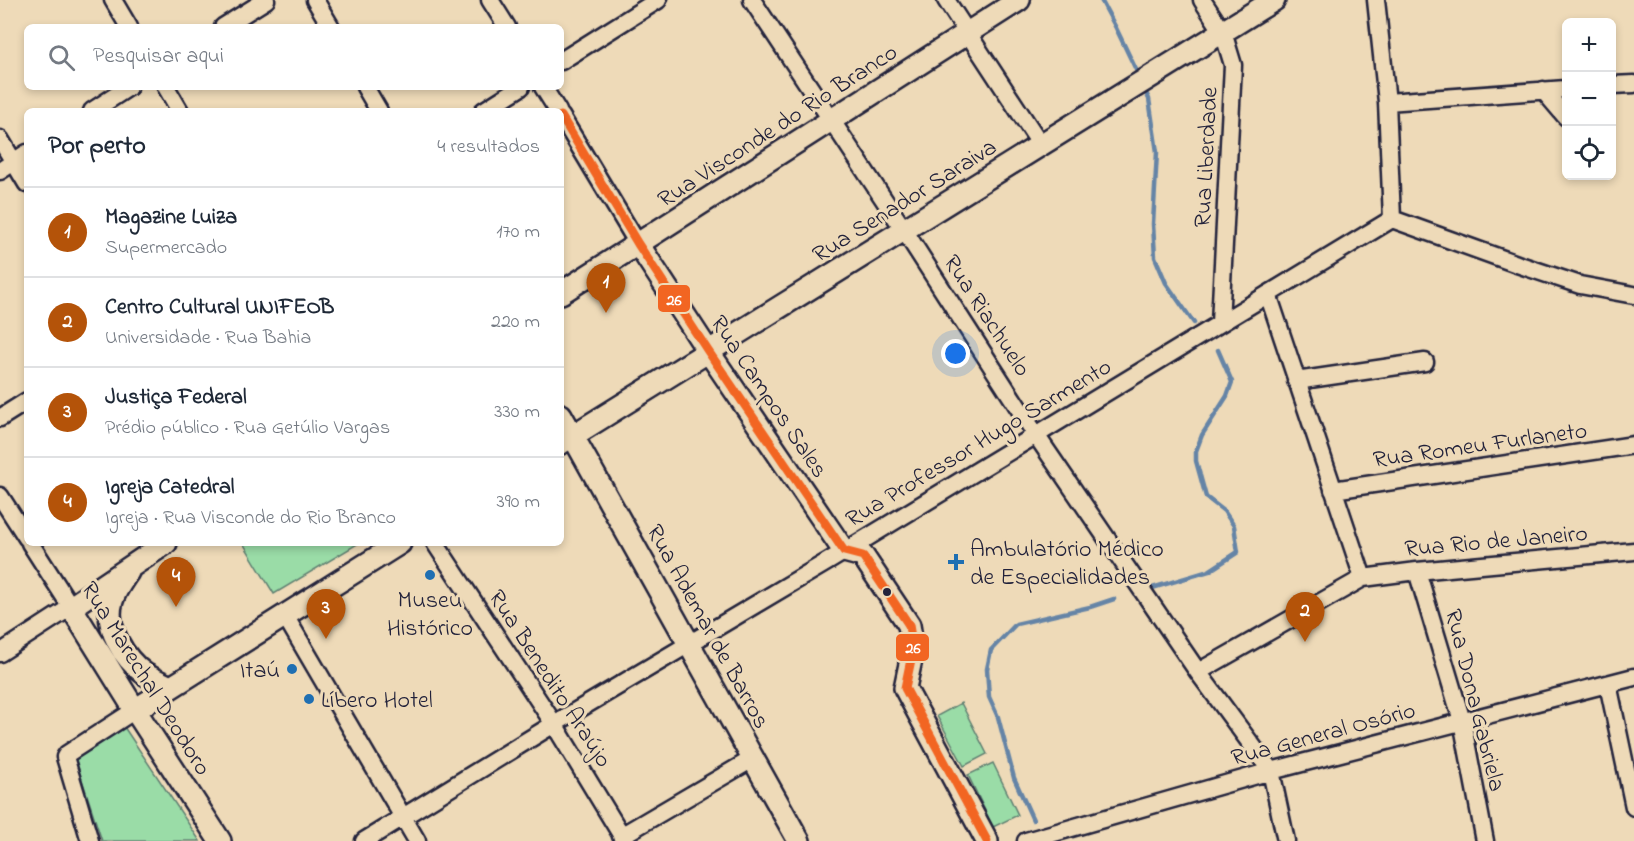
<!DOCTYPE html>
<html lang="pt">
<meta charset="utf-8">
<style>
:root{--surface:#fff;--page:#f2f2f3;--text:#1f2937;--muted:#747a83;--line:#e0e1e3;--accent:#b45309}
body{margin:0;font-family:"Indie Flower",sans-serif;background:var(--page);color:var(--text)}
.controls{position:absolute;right:18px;top:18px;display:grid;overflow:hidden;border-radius:9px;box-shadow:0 3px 9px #0003}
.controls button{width:54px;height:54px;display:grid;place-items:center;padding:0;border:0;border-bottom:2px solid var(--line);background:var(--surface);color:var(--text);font:30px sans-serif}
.you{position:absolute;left:956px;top:354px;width:21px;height:21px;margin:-15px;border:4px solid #fff;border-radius:50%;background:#1a73e8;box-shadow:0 0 0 9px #1a73e833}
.badge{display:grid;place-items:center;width:39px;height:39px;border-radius:50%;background:var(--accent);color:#fff;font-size:20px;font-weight:700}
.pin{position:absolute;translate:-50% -50px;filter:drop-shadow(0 2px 3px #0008)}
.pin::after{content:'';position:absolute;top:32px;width:21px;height:18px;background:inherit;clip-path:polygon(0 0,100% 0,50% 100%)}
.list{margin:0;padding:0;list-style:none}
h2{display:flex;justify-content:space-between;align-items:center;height:78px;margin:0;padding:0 24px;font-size:26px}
h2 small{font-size:20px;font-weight:400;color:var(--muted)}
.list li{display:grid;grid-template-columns:39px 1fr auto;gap:18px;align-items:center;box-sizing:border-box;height:90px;padding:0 24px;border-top:2px solid var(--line)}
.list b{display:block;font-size:22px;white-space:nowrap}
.list p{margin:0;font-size:20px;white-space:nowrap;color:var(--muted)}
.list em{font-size:20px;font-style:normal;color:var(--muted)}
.icon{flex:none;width:33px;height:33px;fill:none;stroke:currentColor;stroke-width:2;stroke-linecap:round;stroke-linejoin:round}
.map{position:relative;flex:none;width:1634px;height:841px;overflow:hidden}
.search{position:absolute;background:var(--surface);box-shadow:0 3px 9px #0003;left:24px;top:24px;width:540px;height:66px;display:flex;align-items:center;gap:15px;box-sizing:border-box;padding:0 21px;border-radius:9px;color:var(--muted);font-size:22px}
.panel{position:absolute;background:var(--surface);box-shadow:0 3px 9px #0003;left:24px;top:108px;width:540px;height:438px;border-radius:9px}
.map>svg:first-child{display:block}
</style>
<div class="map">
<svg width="1634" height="841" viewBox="0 0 1634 841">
<rect width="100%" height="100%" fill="#eedab8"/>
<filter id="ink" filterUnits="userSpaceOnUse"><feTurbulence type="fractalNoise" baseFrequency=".0167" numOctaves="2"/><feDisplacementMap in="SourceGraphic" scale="12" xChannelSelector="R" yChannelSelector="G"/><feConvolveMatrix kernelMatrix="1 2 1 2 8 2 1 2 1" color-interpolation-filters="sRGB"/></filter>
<g filter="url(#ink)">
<path fill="#9adca7" stroke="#5e7f71" stroke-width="1.5" d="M243 543H359L274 594Z
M961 703 987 754 964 766 937 716Z
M124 727 200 841H102L75 758Z
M993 763 1018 815 993 827 968 775Z"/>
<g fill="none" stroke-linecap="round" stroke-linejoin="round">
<path stroke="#6584a6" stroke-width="4.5" d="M1101 0 1116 28 1139 76
M1143 87 1149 99 1157 152 1153 224 1155 257 1166 283 1194 323
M1149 589 1209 571 1238 552 1234 526 1224 511 1206 497 1196 461V451L1202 435 1227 396 1232 382 1218 350
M1033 820 1014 778 998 717 989 697 987 669 991 650 1016 624 1090 607 1114 599"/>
<g stroke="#22223b" stroke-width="21">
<path id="minor" d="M113 0 129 27
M315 0 331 27
M490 0 507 27
M752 0 904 230 1036 435 1198 672 1271 771 1286 841
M946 0 1041 145
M1202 0 1223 32 1233 65 1220 323
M1376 0 1387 102 1392 219
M223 27 266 0
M561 61 658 0
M1612 85 1634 84
M166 87 180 111
M365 87 379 111
M543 87 558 111
M1543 90 1566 117
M1387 102 1566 89
M92 111 129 87
M483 111 521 87
M561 116 638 244
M0 139 27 184
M0 171 27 153
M1392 219 1517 264 1580 285 1634 295
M1268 294 1363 578
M1296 381 1425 362
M0 418 27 401
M1333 490 1634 445
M0 496 27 538
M435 543 554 724 625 841
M1417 571 1462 721 1485 841
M284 614 417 841
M0 653 71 607 30 543
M1198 672 1363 578 1417 571 1634 551
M1608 684 1634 807
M621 836 754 758
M90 841 65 757 67 754 135 710
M364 841 554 724 827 562 1392 219
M1026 841 1271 771 1634 677"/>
</g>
<g stroke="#22223b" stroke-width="26">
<path id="major" d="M638 244 708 351 844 551 863 556 909 625 913 650 905 688 987 841
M561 293 1019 0
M561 415 799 841
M561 443 1274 0
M166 543 71 607 135 710 220 841
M128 572C122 581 115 590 112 601 104 627 124 659 145 674 153 679 162 683 170 687
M135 710 400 543"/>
</g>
<use href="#minor" stroke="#eedab8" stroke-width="16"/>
<use href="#major" stroke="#eedab8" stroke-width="21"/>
<g stroke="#eedab8" stroke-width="14">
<path id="bus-1" d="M561 116 638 244 708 351 844 551 863 556 909 625 913 650 905 688 987 841"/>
</g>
<use href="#bus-1" stroke="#f26522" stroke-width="9"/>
</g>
</g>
<g fill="#1f6fb2" stroke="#eedab8" stroke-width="2">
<path d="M953 553h6v6h6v6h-6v6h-6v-6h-6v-6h6z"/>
<circle cx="430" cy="575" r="6"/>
<circle cx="292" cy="669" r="6"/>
<circle cx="309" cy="699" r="6"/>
</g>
<circle fill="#22223b" stroke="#eedab8" stroke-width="2" cx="887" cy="592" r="5"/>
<g text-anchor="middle" stroke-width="6" stroke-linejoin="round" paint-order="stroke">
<g font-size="24" fill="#22223b" stroke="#eedab8">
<text transform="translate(777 125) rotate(-33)" y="8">Rua Visconde do Rio Branco</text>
<text transform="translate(1205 157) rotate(-87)" y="8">Rua Liberdade</text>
<text transform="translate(904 200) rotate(-32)" y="8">Rua Senador Saraiva</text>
<text transform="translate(988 315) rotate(57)" y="8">Rua Riachuelo</text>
<text transform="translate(770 396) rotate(56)" y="8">Rua Campos Sales</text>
<text transform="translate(978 442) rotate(-31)" y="8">Rua Professor Hugo Sarmento</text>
<text transform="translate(1480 444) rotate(-8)" y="8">Rua Romeu Furlaneto</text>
<text transform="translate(1496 540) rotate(-5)" y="8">Rua Rio de Janeiro</text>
<text transform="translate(709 626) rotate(61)" y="8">Rua Ademar de Barros</text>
<text transform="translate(147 678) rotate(58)" y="8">Rua Marechal Deodoro</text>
<text transform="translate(551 678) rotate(57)" y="8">Rua Benedito Araújo</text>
<text transform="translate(1476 700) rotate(76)" y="8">Rua Dona Gabriela</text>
<text transform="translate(1323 733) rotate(-15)" y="8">Rua General Osório</text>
</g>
<g font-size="24" fill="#22223b" stroke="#eedab8" text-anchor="start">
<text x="970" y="556">Ambulatório Médico<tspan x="970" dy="28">de Especialidades</tspan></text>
<text x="430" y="607" text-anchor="middle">Museu<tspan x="430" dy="28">Histórico</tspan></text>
<text x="280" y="677" text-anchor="end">Itaú</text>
<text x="321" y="707">Líbero Hotel</text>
</g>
</g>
<g stroke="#eedab8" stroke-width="2">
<rect x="657" y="284" width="34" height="29" rx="6" fill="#f26522"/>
<rect x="895" y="633" width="35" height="29" rx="6" fill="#f26522"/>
</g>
<g font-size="16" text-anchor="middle" font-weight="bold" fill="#fff">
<text x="674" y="305">26</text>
<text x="913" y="653">26</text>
</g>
</svg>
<div class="controls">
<button>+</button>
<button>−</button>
<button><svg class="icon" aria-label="locate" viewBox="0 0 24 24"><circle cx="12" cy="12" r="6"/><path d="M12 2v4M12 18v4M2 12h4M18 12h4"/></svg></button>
</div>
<div class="you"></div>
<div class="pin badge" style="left:606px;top:313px">1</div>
<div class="pin badge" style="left:1305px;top:642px">2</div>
<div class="pin badge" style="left:326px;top:639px">3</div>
<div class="pin badge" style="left:176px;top:607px">4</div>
<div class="search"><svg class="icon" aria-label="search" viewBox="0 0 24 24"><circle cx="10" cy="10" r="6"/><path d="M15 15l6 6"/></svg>Pesquisar aqui</div>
<section class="panel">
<h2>Por perto<small>4 resultados</small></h2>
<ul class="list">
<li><span class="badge">1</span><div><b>Magazine Luiza</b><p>Supermercado</p></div><em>170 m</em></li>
<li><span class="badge">2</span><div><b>Centro Cultural UNIFEOB</b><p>Universidade · Rua Bahia</p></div><em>220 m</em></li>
<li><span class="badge">3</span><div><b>Justiça Federal</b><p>Prédio público · Rua Getúlio Vargas</p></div><em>330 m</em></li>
<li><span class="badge">4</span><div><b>Igreja Catedral</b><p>Igreja · Rua Visconde do Rio Branco</p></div><em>390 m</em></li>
</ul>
</section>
</div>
